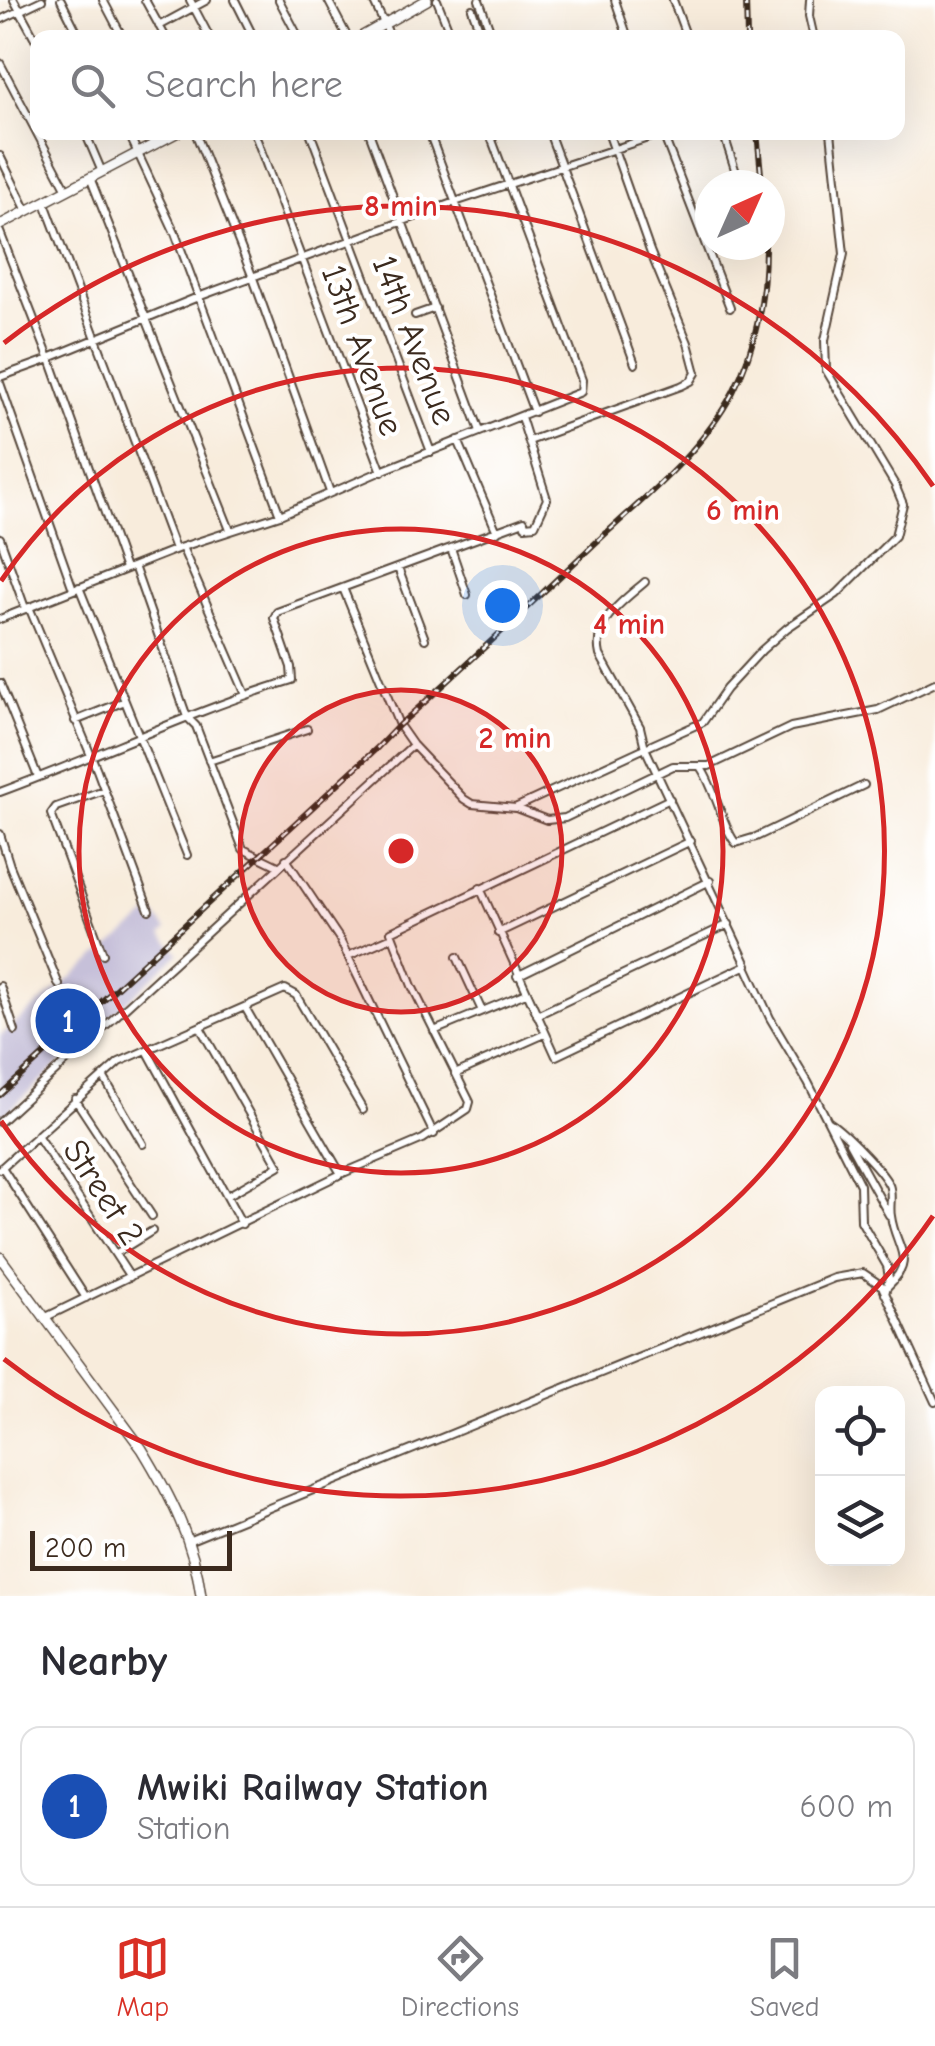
<!DOCTYPE html>
<style>
:root{--surface:#fff;--page:#f7f7f7;--text:#2b2b33;--muted:#7c7c81;--line:#e1e1e2;--accent:#d93025}
body{margin:0;font-family:"Comic Neue",sans-serif;background:var(--page);color:var(--text)}
.controls{position:absolute;right:30px;bottom:30px;display:grid;overflow:hidden;border-radius:20px;box-shadow:0 10px 40px #0002}
.controls button{width:90px;height:90px;display:grid;place-items:center;padding:0;border:0;border-bottom:2px solid var(--line);background:var(--surface);color:var(--text);font:50px sans-serif}
.compass{position:absolute;left:695px;top:170px;width:90px;height:90px;border-radius:50%;background:var(--surface);box-shadow:0 10px 40px #0002;rotate:45deg}
.scale{position:absolute;left:30px;bottom:25px;width:202px;box-sizing:border-box;padding-left:10px;border:5px solid #3b2a1e;border-top:0;font-size:28px;line-height:35px;white-space:nowrap;color:#3b2a1e;-webkit-text-stroke:8px #fff;paint-order:stroke}
.you{position:absolute;left:502px;top:605px;width:35px;height:35px;margin:-25px;border:8px solid #fff;border-radius:50%;background:#1a73e8;box-shadow:0 0 0 15px #1a73e833}
.badge{display:grid;place-items:center;width:65px;height:65px;border-radius:50%;background:var(--accent);color:#fff;font-size:32px;font-weight:700}
.pin{position:absolute;translate:-50% -50%;border:5px solid #fff;box-shadow:0 2px 10px #0006}
.list{margin:0;padding:0;list-style:none}
h2{display:flex;justify-content:space-between;align-items:center;height:130px;margin:0;padding:0 40px;font-size:42px}
h2 small{font-size:32px;font-weight:400;color:var(--muted)}
.list li{display:grid;grid-template-columns:65px 1fr auto;gap:30px;align-items:center;box-sizing:border-box;height:160px;margin:0 20px 20px;padding:0 20px;border:2px solid var(--line);border-radius:20px}
.list b{display:block;font-size:38px;white-space:nowrap}
.list p{margin:0;font-size:32px;white-space:nowrap;color:var(--muted)}
.list em{font-size:32px;font-style:normal;color:var(--muted)}
.icon{flex:none;width:55px;height:55px;fill:none;stroke:currentColor;stroke-width:2;stroke-linecap:round;stroke-linejoin:round}
.map{position:relative;flex:none;width:935px;height:1596px;overflow:hidden}
.search{position:absolute;background:var(--surface);box-shadow:0 10px 40px #0002;left:30px;right:30px;top:30px;height:110px;display:flex;align-items:center;gap:25px;box-sizing:border-box;padding:0 35px;border-radius:20px;color:var(--muted);font-size:38px}
.sheet{height:310px;background:var(--surface)}
nav{display:flex;justify-content:space-around;align-items:center;box-sizing:border-box;height:140px;border-top:2px solid var(--line);background:var(--surface);font-size:28px;color:var(--muted)}
nav a{display:grid;justify-items:center;gap:5px}
nav .on{color:var(--accent)}
.map>svg:first-child{display:block}
</style>
<div class="map">
<svg width="935" height="1596" viewBox="0 0 935 1596">
<rect width="100%" height="100%" fill="#fff"/>
<filter id="ink" filterUnits="userSpaceOnUse"><feTurbulence type="fractalNoise" baseFrequency=".01" numOctaves="2"/><feDisplacementMap in="SourceGraphic" scale="20" xChannelSelector="R" yChannelSelector="G"/><feConvolveMatrix kernelMatrix="1 2 1 2 8 2 1 2 1" color-interpolation-filters="sRGB"/></filter>
<filter id="wash" filterUnits="userSpaceOnUse"><feTurbulence type="fractalNoise" baseFrequency=".0048" numOctaves="4" result="noise"/><feDisplacementMap in="SourceGraphic" scale="40" xChannelSelector="R" yChannelSelector="G"/><feGaussianBlur stdDeviation="2.25" result="paint"/><feColorMatrix in="noise" values="0 0 0 0 0 0 0 0 0 0 0 0 0 0 0 0 0 1.4 0 .05"/><feComposite in="paint" operator="in"/></filter>
<g filter="url(#wash)">
<rect width="100%" height="100%" fill="#f8ecdc"/>
<path fill="#c6c0d9" d="M153 911 167 930 162 935 179 953 0 1119V1036Z"/>
</g>
<g filter="url(#ink)">
<g fill="none" stroke-linecap="round" stroke-linejoin="round">
<g stroke="#57473a" stroke-width="10">
<path id="street" d="M14 0 38 44
M61 0 80 38
M103 0 123 38
M145 0 166 38
M190 0 210 38
M235 0 254 38
M279 0 299 38
M328 0 348 38
M373 0 391 38
M437 0 452 38
M615 0 628 38
M673 0 687 38
M810 0 809 16 814 38
M472 9 481 34 490 30 479 0
M0 20 42 0
M159 26 207 0
M0 63 67 190
M85 132 102 172
M128 132 175 233 280 515
M195 132 253 278 330 492
M254 132 382 472
M310 132 431 452
M369 132 480 431
M429 132 534 412
M549 132 635 364
M723 132 740 185
M663 134 730 308
M0 156 27 211
M91 180 230 530
M45 203 175 549
M0 232 49 358 198 297 455 202 666 132
M415 315 435 308
M0 377 50 359 125 569
M0 383 73 589
M458 440 497 532
M529 441 681 386 691 381 696 373 688 343 650 251 608 132
M0 538 25 608
M182 547 246 695
M451 548 467 595
M134 566 187 717 196 726 243 849 278 866
M398 568 425 639
M79 587 187 855
M343 588 399 725 413 745 464 799 472 804 516 808 547 820 565 818 673 766H709L791 727 878 710 935 683
M29 607 97 770 149 910
M0 619 182 547 280 515 386 469 581 392 582 380 489 132
M0 683 38 777
M75 721 125 701
M209 761 307 729
M701 768C715 788 725 833 736 843L756 837 864 785
M0 792C98 756 192 711 292 680L291 667 274 618 277 612 524 521 525 526 535 525 547 499 521 417
M517 807 645 748 640 727 600 655C592 621 622 602 645 582
M0 834 10 866 59 985
M286 859 339 938 434 1134
M480 888 556 1056 747 965 645 748 703 722 726 689 762 650 787 628 837 594 895 536 903 504 895 485 826 370 825 340 844 254 831 132
M498 933 691 841
M103 954 51 814 56 807 104 790
M348 956 392 937
M457 957 482 1011
M746 966 770 1018 808 1082 860 1185 861 1221 887 1266 889 1278 885 1294
M517 976 710 881
M0 986 15 1031
M246 1009 341 1174
M537 1015 729 924
M201 1029 279 1166 227 1196
M434 1031 526 993
M148 1052 242 1224
M455 1074 545 1034
M103 1076 143 1144
M75 1099 152 1216
M0 1122 413 745
M829 1122C844 1132 881 1169 889 1185 893 1193 889 1207 891 1216 895 1248 918 1259 887 1287
M37 1135 130 1277
M849 1143 889 1215
M2 1167 86 1298
M0 1169 119 1062 285 989 296 995 363 1110
M115 1254 152 1231
M44 1318 341 1174 423 1139 468 1109 470 1102 412 986 391 932 670 799
M188 1541 834 1278 863 1273 882 1286 935 1402"/>
</g>
<g stroke="#57473a" stroke-width="12">
<path id="secondary" d="M359 38 427 0
M0 225 178 132
M0 1257 142 1449C170 1495 194 1541 201 1596"/>
</g>
<use href="#street" stroke="#fff" stroke-width="6"/>
<use href="#secondary" stroke="#fff" stroke-width="9"/>
<g stroke="#3b2a1e" stroke-width="6">
<path id="rail" d="M746 0 747 38
M757 132 762 185
M0 1095 378 747 399 725C464 668 526 608 589 549 640 501 700 455 733 392 757 345 765 297 765 245"/>
</g>
<use href="#rail" stroke="#fff" stroke-width="2.5" stroke-dasharray="8" stroke-linecap="butt"/>
</g>
</g>
<circle cx="401" cy="851" r="161" fill="#d62828" fill-opacity=".12"/>
<g fill="none" stroke="#d62828" stroke-width="5">
<circle cx="401" cy="851" r="161"/>
<circle cx="401" cy="851" r="322"/>
<path d="M1 581A483 483 0 1 1 1 1121"/>
<path d="M933 1216A645 645 0 0 1 4 1359M4 343A645 645 0 0 1 933 486"/>
</g>
<g text-anchor="middle" stroke-width="8" stroke-linejoin="round" paint-order="stroke">
<g font-size="35" fill="#3b2a1e" stroke="#fff">
<text transform="translate(415 340) rotate(69)" y="12">14th Avenue</text>
<text transform="translate(363 350) rotate(70)" y="12">13th Avenue</text>
<text transform="translate(104 1192) rotate(57)" y="12">Street 2</text>
</g>
</g>
<circle cx="401" cy="851" r="15" fill="#d62828" stroke="#fff" stroke-width="5"/>
<g font-size="30" text-anchor="middle" font-weight="bold" fill="#d62828" stroke="#fff" stroke-width="8" stroke-linejoin="round" paint-order="stroke">
<text x="401" y="216">8 min</text>
<text x="743" y="520">6 min</text>
<text x="629" y="634">4 min</text>
<text x="515" y="748">2 min</text>
</g>
</svg>
<div class="controls">
<button><svg class="icon" aria-label="locate" viewBox="0 0 24 24"><circle cx="12" cy="12" r="6"/><path d="M12 2v4M12 18v4M2 12h4M18 12h4"/></svg></button>
<button><svg class="icon" aria-label="layers" viewBox="0 0 24 24"><path d="M12 4l9 5-9 5-9-5zM3 14l9 5 9-5"/></svg></button>
</div>
<svg class="compass" viewBox="-18 -18 36 36"><path d="M0-13l5 13h-10z" fill="#e53935"/><path d="M0 13l5-13h-10z" fill="#7c7c81"/></svg>
<div class="scale">200 m</div>
<div class="you"></div>
<div class="pin badge" style="left:68px;top:1021px;background:#1a4fb4">1</div>
<div class="search"><svg class="icon" aria-label="search" viewBox="0 0 24 24"><circle cx="10" cy="10" r="6"/><path d="M15 15l6 6"/></svg>Search here</div>
</div>
<section class="sheet">
<h2>Nearby<small></small></h2>
<ul class="list">
<li><span class="badge" style="background:#1a4fb4">1</span><div><b>Mwiki Railway Station</b><p>Station</p></div><em>600 m</em></li>
</ul>
</section>
<nav>
<a class="on"><svg class="icon" aria-label="map" viewBox="0 0 24 24"><path d="M3 6l6-2 6 2 6-2v14l-6 2-6-2-6 2zM9 4v14M15 6v14"/></svg>Map</a>
<a><svg class="icon" aria-label="directions" viewBox="0 0 24 24"><path d="M12 3l9 9-9 9-9-9zM9 14v-3h6M13 9l2 2-2 2"/></svg>Directions</a>
<a><svg class="icon" aria-label="saved" viewBox="0 0 24 24"><path d="M7 4h10v16l-5-4-5 4z"/></svg>Saved</a>
</nav>
